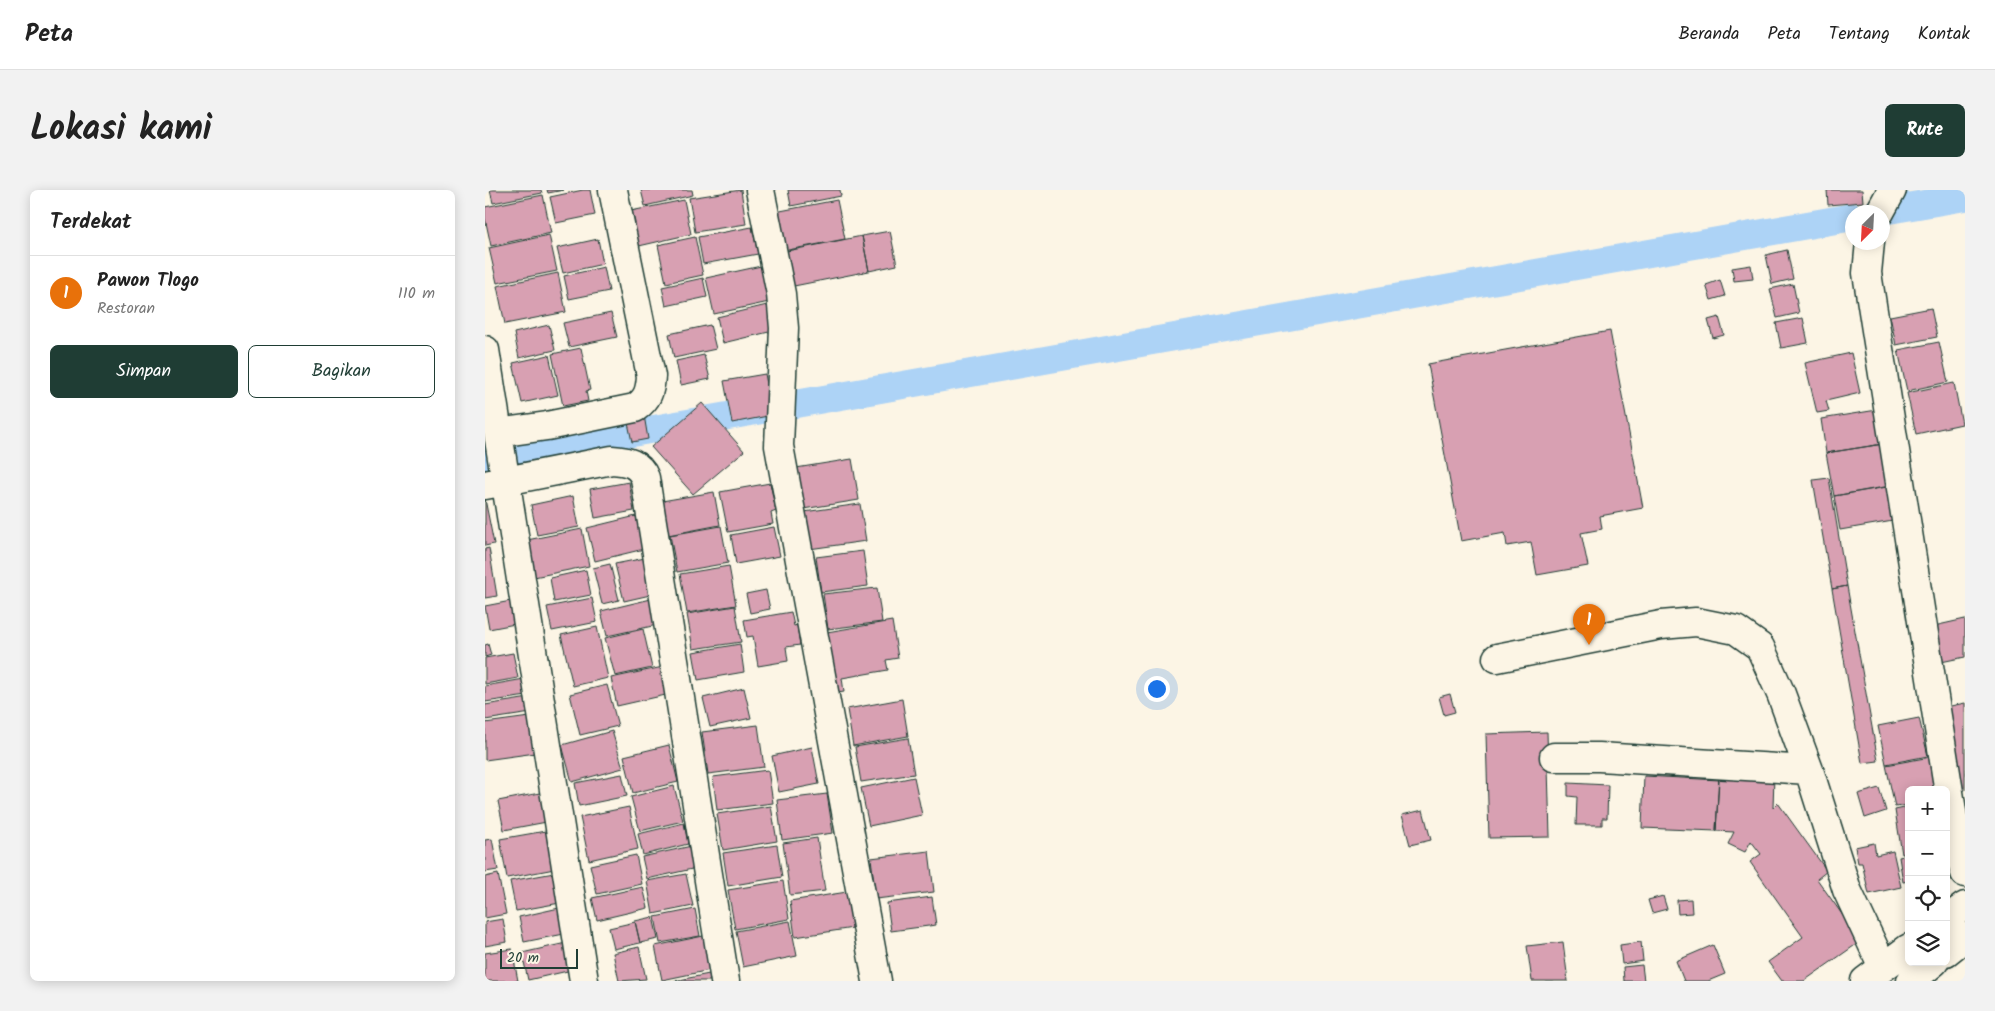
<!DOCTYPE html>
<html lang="id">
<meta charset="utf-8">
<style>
:root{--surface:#fff;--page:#f2f2f2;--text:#222;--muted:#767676;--line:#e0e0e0;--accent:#1f3d34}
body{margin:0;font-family:Kalam,sans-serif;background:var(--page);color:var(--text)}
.controls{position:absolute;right:15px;bottom:15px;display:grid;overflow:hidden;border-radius:8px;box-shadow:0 2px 12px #0003}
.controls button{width:45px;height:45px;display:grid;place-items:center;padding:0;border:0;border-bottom:1px solid var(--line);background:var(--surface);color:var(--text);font:25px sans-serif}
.compass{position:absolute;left:1360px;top:15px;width:45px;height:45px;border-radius:50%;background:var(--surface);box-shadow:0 2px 12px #0003;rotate:204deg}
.scale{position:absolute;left:15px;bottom:12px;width:78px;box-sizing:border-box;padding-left:5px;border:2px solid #1f3d34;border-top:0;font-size:14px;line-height:18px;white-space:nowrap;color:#1f3d34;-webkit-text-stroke:4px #fcf5e5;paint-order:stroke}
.you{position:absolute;left:671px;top:498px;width:18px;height:18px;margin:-12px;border:4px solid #fff;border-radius:50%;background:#1a73e8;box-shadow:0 0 0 8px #1a73e833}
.badge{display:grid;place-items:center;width:32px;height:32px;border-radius:50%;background:var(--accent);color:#fff;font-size:16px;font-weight:700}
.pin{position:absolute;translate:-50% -41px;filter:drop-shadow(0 1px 2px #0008)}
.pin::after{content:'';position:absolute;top:26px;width:18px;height:15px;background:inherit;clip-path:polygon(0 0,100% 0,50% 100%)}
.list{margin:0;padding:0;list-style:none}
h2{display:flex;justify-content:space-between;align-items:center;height:65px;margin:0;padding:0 20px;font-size:21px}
h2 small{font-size:16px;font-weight:400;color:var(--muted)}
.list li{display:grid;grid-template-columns:32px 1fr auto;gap:15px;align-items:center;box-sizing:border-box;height:75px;padding:0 20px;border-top:1px solid var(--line)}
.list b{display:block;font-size:19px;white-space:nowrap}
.list p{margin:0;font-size:16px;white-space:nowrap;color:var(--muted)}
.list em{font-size:16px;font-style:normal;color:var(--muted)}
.actions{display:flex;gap:10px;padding:15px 20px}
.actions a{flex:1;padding:11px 0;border:1px solid var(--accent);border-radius:8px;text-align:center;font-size:18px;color:var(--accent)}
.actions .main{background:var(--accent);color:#fff}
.icon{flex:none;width:28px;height:28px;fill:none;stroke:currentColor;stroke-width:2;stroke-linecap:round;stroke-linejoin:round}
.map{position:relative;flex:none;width:1480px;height:791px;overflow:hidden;border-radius:8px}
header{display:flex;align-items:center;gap:30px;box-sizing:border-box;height:70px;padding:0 25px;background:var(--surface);border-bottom:1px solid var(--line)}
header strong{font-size:24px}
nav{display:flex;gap:28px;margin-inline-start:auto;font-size:18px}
.intro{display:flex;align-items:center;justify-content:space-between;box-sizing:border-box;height:120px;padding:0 30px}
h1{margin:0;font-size:35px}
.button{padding:12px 22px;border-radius:8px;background:var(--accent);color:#fff;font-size:18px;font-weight:700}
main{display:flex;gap:30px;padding:0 30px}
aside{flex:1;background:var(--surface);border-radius:8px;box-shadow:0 2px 12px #0003}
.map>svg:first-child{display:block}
</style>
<header>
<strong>Peta</strong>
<nav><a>Beranda</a><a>Peta</a><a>Tentang</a><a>Kontak</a></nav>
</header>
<div class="intro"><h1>Lokasi kami</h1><a class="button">Rute</a></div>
<main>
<aside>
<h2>Terdekat<small></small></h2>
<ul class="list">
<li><span class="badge" style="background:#e8710a">1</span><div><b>Pawon Tlogo</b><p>Restoran</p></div><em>110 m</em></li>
</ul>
<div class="actions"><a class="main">Simpan</a><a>Bagikan</a></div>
</aside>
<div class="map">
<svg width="1480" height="791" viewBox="0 0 1480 791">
<rect width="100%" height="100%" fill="#fcf5e5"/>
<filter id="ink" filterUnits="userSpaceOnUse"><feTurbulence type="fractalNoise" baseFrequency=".02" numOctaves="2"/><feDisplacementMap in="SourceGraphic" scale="10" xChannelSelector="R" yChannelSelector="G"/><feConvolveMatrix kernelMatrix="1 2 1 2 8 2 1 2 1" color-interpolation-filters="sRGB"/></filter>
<g filter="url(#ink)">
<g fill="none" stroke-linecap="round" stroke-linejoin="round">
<path stroke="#add3f6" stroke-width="28" d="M1392 22 1480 7
M0 269 1368 27"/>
</g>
<path fill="#d8a0b2" stroke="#1f3d34" d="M5 0H56L57 3 8 13Z
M62 0H79L63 3Z
M98 0H105L110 25 71 33 65 7Z
M156 0H207L208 5 160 16Z
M256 0 261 34 210 42 204 8Z
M303 0H355L356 6 306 16Z
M1342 0H1377L1378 12 1343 15Z
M58 5 66 43 6 56 0 28V17Z
M199 10 206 44 154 56 146 21Z
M352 10 360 49 298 61 290 22Z
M267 37 273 64 218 74 213 47Z
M405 41 412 75 384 81 377 46Z
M64 45 72 81 12 93 4 58Z
M377 46 384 81 304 97 297 62Z
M210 47 218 85 181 93 173 55Z
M113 49 118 74 78 83 72 58Z
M1302 60 1308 89 1287 94 1281 65Z
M1266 75 1268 89 1249 91 1247 78Z
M276 76 284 112 229 124 221 88Z
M119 77 124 101 84 109 79 86Z
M73 83 81 122 20 134 12 96Z
M218 88 222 107 181 116 177 97Z
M1235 90 1240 106 1226 110 1221 95Z
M1308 94 1314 123 1292 128 1285 99Z
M282 115 288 141 238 153 232 127Z
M1446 118 1452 147 1411 155 1405 126Z
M126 123 132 147 84 157 78 133Z
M1234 127 1239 145 1228 148 1223 130Z
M1318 128 1323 153 1296 158 1291 133Z
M64 135 70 160 34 168 29 143Z
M225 135 231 159 189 168 184 144Z
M1125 141 1158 318 1115 326 1117 339 1096 343 1103 376 1052 385 1046 352 1022 356 1020 343 976 351 943 174Z
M1454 152 1463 192 1422 201 1413 160Z
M96 158 105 200 101 201 103 211 78 216 67 164Z
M1366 163 1375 203 1341 211 1344 221 1332 223 1320 173Z
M64 165 73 205 37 213 28 173Z
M219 165 225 189 196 195 191 171Z
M280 184 288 225 247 233 239 191Z
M1469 193 1477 234 1431 244 1422 203Z
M217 213 259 261 208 304 166 257Z
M1392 220 1398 254 1341 263 1336 229Z
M159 225 163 249 147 252 142 228Z
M1398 254 1405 296 1349 306 1341 263Z
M367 269 374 310 318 319 311 278Z
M1344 288 1362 396 1347 399 1328 290Z
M144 292 149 321 110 328 105 299Z
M285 293 291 321 286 323 288 334 243 342 235 302Z
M1402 297 1408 331 1355 340 1349 306Z
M229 302 235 335 183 345 177 311Z
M88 306 94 337 52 345 46 315Z
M0 309 9 354 0 356Z
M375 314 381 351 324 359 319 322Z
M151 326 159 359 110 371 102 338Z
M236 336 243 373 192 382 185 345Z
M289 337 295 366 251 374 246 345Z
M97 339 104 376 49 387 42 350Z
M4 358 12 406 0 408V359Z
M378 361 383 396 336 402 331 367Z
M165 367 174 403 139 411 130 374Z
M125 374 134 410 117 414 108 378Z
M244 376 251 415 202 423 195 384Z
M101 380 106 405 69 412 65 388Z
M1362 396 1393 571 1377 573 1347 399Z
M392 398 397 432 343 439 338 404Z
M281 400 285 419 265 423 261 404Z
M107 408 112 432 67 441 62 417Z
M166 409 172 435 122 446 116 421Z
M26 411 30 434 4 439 0 416Z
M250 416 256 452 208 459 202 424Z
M306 422 309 436 312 435 315 455 301 457 303 471 273 476 268 446 262 447 259 430Z
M1480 429V467L1456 472 1449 436Z
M407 431 413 468 401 470 403 480 357 488 359 502 347 504 336 443Z
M112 437 123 488 88 496 76 445Z
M158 439 167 478 130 486 120 448Z
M3 454 6 465 0 467V455Z
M255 454 259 482 213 490 208 462Z
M28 463 33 488 0 494V468Z
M178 477 185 504 132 516 126 488Z
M39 489 42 506 0 512V496Z
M122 495 133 536 95 545 85 504Z
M259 498 266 528 225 537 218 508Z
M965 504 970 522 959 525 954 507Z
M44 508 46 523 0 530V515Z
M417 509 423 546 368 556 362 519Z
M1480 513V600L1475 602 1456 518Z
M52 526 58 562 0 570V533Z
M1434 528 1443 566 1401 574 1393 536Z
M273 535 279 577 223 584 217 542Z
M127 541 138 578 87 592 77 555Z
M1062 542 1065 647 1004 648 1001 544Z
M423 548 429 584 376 592 370 557Z
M184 555 193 592 148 603 139 566Z
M327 557 334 594 294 602 287 566Z
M1451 566 1458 600H1424V615L1410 617 1401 575Z
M283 580 288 613 232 620 228 587Z
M1234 583 1289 586 1288 618 1293 613 1342 681 1332 689 1376 751 1319 791H1297L1283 772 1318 747 1265 672 1276 664 1266 651 1260 662 1243 654 1249 642 1231 641Z
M137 584 142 606 94 616 90 593Z
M1159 586 1234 590 1231 641 1157 638Z
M429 587 437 625 384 636 376 598Z
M1083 593 1123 595 1122 628H1117V635H1091L1092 607 1083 606Z
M189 596 198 631 155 641 146 607Z
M1394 598 1401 621 1380 628 1373 604Z
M60 602 67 631 19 640 13 611Z
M342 604 348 643 297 650 292 610Z
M286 616 292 651 238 660 232 624Z
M144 617 153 659 104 670 95 627Z
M1424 617V663L1417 664 1410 620Z
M938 620 946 650 925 655 917 625Z
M199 633 203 654 158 665 153 644Z
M72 639 80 677 22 688 15 649Z
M332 648 340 701 305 705 298 653Z
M7 649 13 680 0 682V650Z
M1389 653 1391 665 1408 661 1416 697 1384 704 1377 673H1373L1370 657Z
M211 655 216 677 162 689 157 667Z
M292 655 297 687 243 696 238 663Z
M1461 659 1467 684 1461 685Z
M444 661 449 702 391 709 386 668Z
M151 665 157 694 112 704 105 675Z
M1424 665V691L1418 692 1414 667Z
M80 681 86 711 31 721 25 691Z
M13 684 21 724 0 728V687Z
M201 684 208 716 168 724 162 691Z
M298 691 304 729 250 739 243 700Z
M158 697 163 718 112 730 107 708Z
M362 702 368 738 310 747 305 711Z
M1178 706 1182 719 1167 723 1163 710Z
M447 707 451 735 406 741 402 713Z
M1206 709 1207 723 1193 724 1192 710Z
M83 716 89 742 39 752 34 727Z
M210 719 215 746 175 753 170 727Z
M168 727 173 749 155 753 150 731Z
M18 729 22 752 0 756V732Z
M305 731 312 766 258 777 251 741Z
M150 732 155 753 129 759 124 738Z
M223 745 230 779 177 790 170 756Z
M1078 752 1083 791H1047L1042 756Z
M1156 752 1158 771 1137 774 1135 755Z
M81 753 87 780 43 790 37 763Z
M1228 755 1240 784 1223 791H1199L1191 771Z
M154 757 161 789 134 791 128 763Z
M27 759 33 791H0V763Z
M1157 775 1159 791H1139L1138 777Z
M229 783 231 791H189Z"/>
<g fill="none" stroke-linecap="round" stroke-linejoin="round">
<g stroke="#1f3d34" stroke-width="31">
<path id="minor" d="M275 0 296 104 299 138 294 256 392 791
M1395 22 1407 0
M1385 52 1382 83 1472 653 1480 683
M0 160 99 791
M13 243 62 236 150 218C163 209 165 201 166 186L128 0
M0 295 127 270C142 271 154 273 160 288L240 791
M1012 468 1176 435 1211 432 1251 440 1275 457 1296 504 1324 580 1362 700 1398 777
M1069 567H1114L1324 580"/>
</g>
<g stroke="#1f3d34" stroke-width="31">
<path id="highway" d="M1461 730 1480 716
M1461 762 1480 747
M1380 791 1424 758
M1426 791 1449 772"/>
</g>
<use href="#minor" stroke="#fcf5e5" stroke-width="28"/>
<use href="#highway" stroke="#fcf5e5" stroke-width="28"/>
</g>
</g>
</svg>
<div class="controls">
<button>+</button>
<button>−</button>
<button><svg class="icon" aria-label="locate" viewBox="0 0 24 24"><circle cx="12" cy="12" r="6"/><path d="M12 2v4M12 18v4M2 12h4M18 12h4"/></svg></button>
<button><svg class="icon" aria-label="layers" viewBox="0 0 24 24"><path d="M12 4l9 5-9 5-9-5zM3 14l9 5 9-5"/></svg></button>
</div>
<svg class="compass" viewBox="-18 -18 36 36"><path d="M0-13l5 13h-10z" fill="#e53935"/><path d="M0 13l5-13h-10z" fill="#767676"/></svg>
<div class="scale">20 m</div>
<div class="you"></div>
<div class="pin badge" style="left:1104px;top:455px;background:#e8710a">1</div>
</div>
</main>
